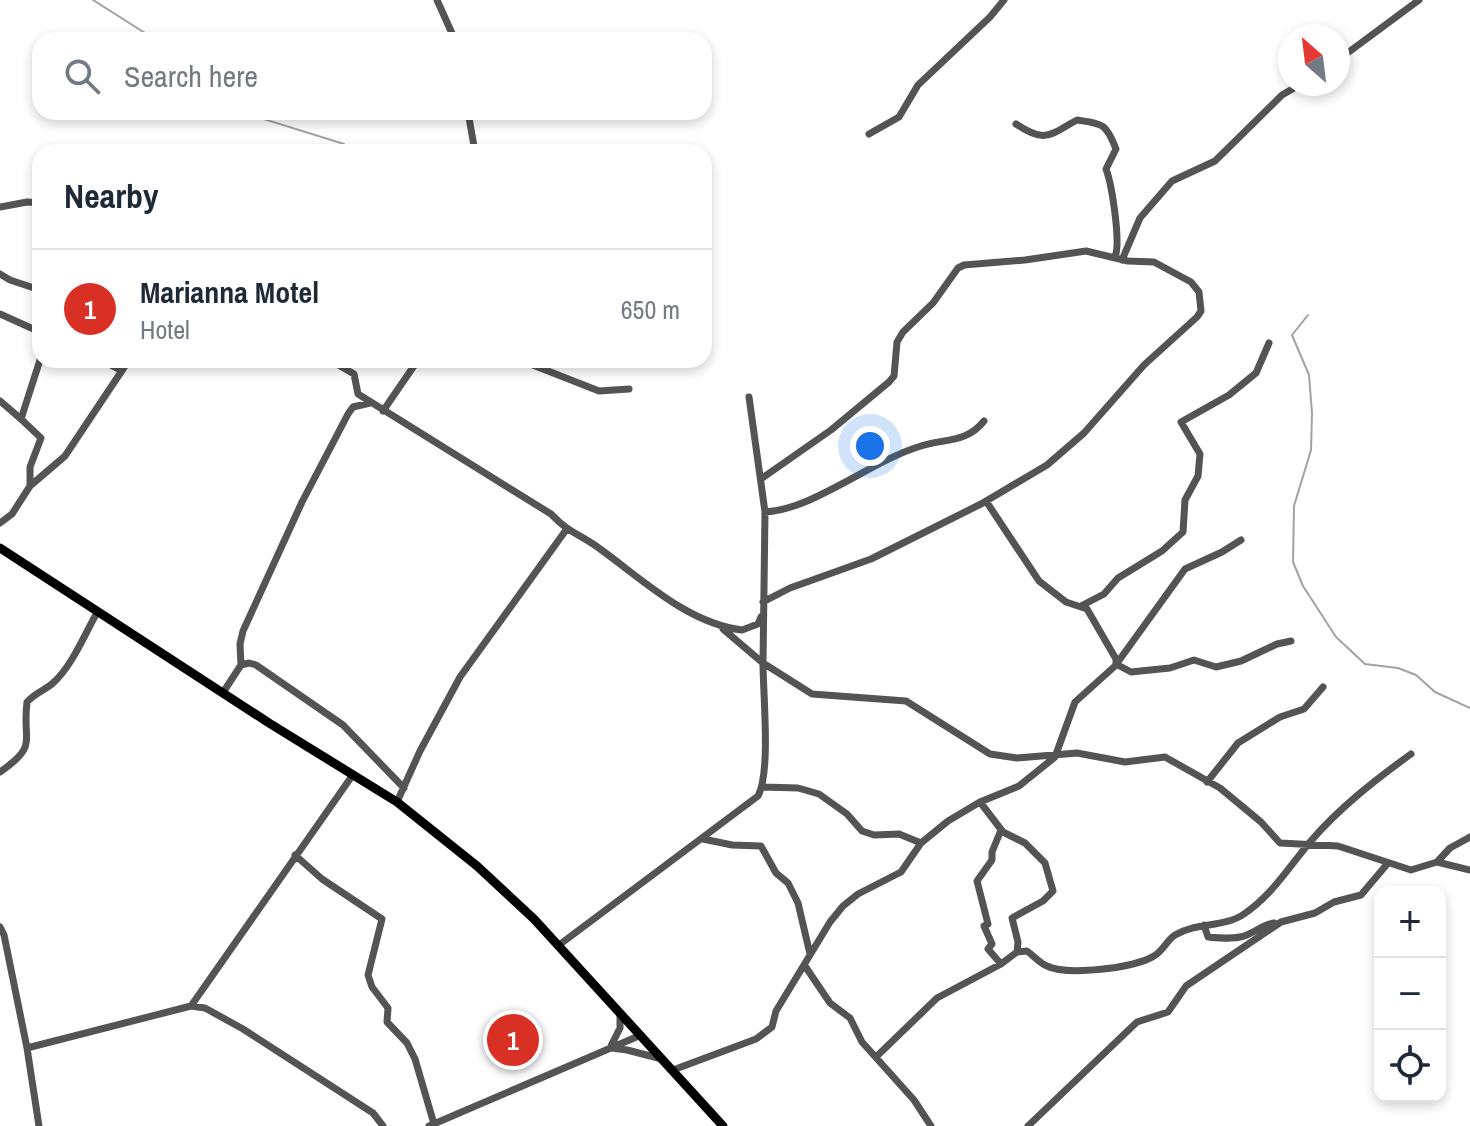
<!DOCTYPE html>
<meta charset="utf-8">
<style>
:root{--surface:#fff;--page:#f2f2f3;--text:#1f2937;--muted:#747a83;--line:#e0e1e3;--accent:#d93025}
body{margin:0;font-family:"Archivo Narrow",sans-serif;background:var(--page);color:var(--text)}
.controls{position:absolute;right:24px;bottom:24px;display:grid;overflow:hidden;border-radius:16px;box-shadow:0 4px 12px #0003}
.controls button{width:72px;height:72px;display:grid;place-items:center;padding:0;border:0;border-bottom:2px solid var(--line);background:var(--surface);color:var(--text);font:40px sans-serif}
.compass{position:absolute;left:1278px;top:24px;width:72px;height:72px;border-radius:50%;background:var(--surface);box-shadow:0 4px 12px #0003;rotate:332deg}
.you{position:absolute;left:870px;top:446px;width:28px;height:28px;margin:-20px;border:6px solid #fff;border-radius:50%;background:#1a73e8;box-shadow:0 0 0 12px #1a73e833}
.badge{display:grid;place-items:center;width:52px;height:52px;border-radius:50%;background:var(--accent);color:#fff;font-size:26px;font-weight:700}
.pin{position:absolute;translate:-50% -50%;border:4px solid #fff;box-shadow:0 2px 8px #0006}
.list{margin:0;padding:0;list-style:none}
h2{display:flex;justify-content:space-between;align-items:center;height:104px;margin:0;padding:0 32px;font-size:34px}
h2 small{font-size:26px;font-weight:400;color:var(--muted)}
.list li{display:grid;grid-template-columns:52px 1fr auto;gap:24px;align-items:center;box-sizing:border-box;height:120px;padding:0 32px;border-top:2px solid var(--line)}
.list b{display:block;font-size:30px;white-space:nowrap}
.list p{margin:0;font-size:26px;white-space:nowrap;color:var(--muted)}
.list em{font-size:26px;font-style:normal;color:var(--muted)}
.icon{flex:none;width:44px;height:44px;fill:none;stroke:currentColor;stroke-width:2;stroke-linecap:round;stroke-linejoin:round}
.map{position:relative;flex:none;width:1470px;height:1126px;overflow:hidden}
.search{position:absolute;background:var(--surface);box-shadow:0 4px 12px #0003;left:32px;top:32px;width:680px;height:88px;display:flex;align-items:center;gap:20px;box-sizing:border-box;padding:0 28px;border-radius:24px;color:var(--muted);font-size:30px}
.panel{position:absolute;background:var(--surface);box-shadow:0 4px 12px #0003;left:32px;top:144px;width:680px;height:224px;border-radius:24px}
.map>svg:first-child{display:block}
</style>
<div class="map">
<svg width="1470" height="1126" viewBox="0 0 1470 1126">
<rect width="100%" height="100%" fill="#fff"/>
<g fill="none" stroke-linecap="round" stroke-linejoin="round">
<path stroke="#a2a2a2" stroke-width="2" d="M93 0 156 40
M241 112 344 144 350 152
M1308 315 1292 335 1309 375 1312 413 1311 450 1294 506 1293 562 1303 586 1336 637 1365 664 1398 668 1416 675 1435 692 1470 708"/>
<path stroke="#545454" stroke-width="7" d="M437 0 455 40
M1338 60 1419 0
M468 112 475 152
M1016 124C1046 144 1049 135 1077 120 1103 124 1106 123 1116 149L1106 169C1112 185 1121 243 1115 257
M869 134 899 117 918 85 990 17 1004 0
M0 207 27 202 40 203
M1122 260 1140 218 1172 181 1215 161 1282 95 1301 84
M0 274 10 280 40 290
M0 314 40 332
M101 360 122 371
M330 360 354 374 358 394 551 514C568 532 577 533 596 546 640 577 686 623 742 630L758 624 761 617
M520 360 599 391 629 389
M749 397 765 512 763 663 812 694 906 701 990 754 1017 758 1077 753 1125 762 1165 757 1220 788 1261 822 1280 843 1338 846 1411 870 1437 862 1470 870
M0 401 21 419
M383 411 418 360
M761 479 831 430 889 382 894 376 897 342 903 332 933 303 958 268 964 265 1025 260 1086 251 1128 261 1154 262 1191 282 1199 292 1201 311 1197 317 1144 365 1084 433 1047 465 981 504 871 559 790 588 763 602
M30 486V467L41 438 21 419 40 360
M986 501 1039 581 1066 602 1087 609 1116 659V664
M765 512C812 510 872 461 918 447 943 438 966 444 984 421
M0 523 12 514 30 486 65 456 129 360
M1081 606 1104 594 1118 578 1162 551 1183 532 1185 500 1198 476 1200 454 1181 422 1229 395 1256 373 1269 343
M1116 664 1131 672 1170 668 1194 660 1216 667 1241 661 1277 644 1291 641
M241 665 249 663 256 665 343 725 404 788
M224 691 241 665 240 644 243 631 302 502 348 414 353 407 370 403
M0 772C39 745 22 743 27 702 35 693 45 690 53 683 73 665 85 633 98 611
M1207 782 1238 743 1280 717 1304 709 1323 687
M763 787 798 788 819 794 847 814 862 831 874 835 899 834 921 843
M397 802 420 751 460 677 566 530
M980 802 1003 832 1025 843 1045 863 1053 891 1043 901 1012 918 1018 942 1017 952
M1001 830 992 852V860L977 881 988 924 984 926 992 944 988 949 1001 964
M703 839 732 845 761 846 776 873 788 883 798 903 810 954
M295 855 322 879 382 919 368 975 372 987 388 1008 387 1022 407 1043 415 1059 434 1124
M1437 862 1450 848 1470 837
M1204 925 1208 937C1220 938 1239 940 1249 934 1258 930 1263 925 1274 923
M0 927 4 935 27 1048 39 1126
M559 945 758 796C771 772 763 694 763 663L723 629
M805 966 830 1003 850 1018 862 1042 914 1100 931 1126
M191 1006 352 776
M611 1046 620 1028V1013
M27 1048 191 1006 205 1008 243 1029 373 1113 383 1126
M612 1048 627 1050 662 1059
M876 1057 937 998 1001 964 1017 952 1027 951C1034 956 1039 963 1047 966 1067 976 1135 968 1154 956 1163 951 1167 940 1175 935 1196 922 1224 928 1244 914 1272 895 1289 867 1310 842 1339 808 1375 780 1411 754
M673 1070 756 1039 772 1027 776 1011 830 922 843 906 858 894 901 872 921 843 948 821 980 802 1019 786 1055 757 1075 702 1115 666 1185 569 1222 552 1241 540
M429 1126 641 1035
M1028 1126 1137 1022 1168 1012 1186 986 1281 922 1315 913 1334 902 1361 895 1388 863"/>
<path stroke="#000" stroke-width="9" d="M0 548 269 723 397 802 477 866 534 919 723 1126"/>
</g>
</svg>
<div class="controls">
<button>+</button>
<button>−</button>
<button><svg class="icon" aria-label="locate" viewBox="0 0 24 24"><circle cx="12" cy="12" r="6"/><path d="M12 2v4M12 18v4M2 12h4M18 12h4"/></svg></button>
</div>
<svg class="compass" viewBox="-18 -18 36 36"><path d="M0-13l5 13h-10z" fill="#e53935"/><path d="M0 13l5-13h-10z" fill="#747a83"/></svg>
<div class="you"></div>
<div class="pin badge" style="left:513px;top:1040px">1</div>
<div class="search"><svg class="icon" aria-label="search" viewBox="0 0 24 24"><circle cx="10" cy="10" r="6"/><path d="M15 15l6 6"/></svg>Search here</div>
<section class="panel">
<h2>Nearby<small></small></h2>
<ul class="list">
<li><span class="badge">1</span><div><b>Marianna Motel</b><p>Hotel</p></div><em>650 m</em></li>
</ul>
</section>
</div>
